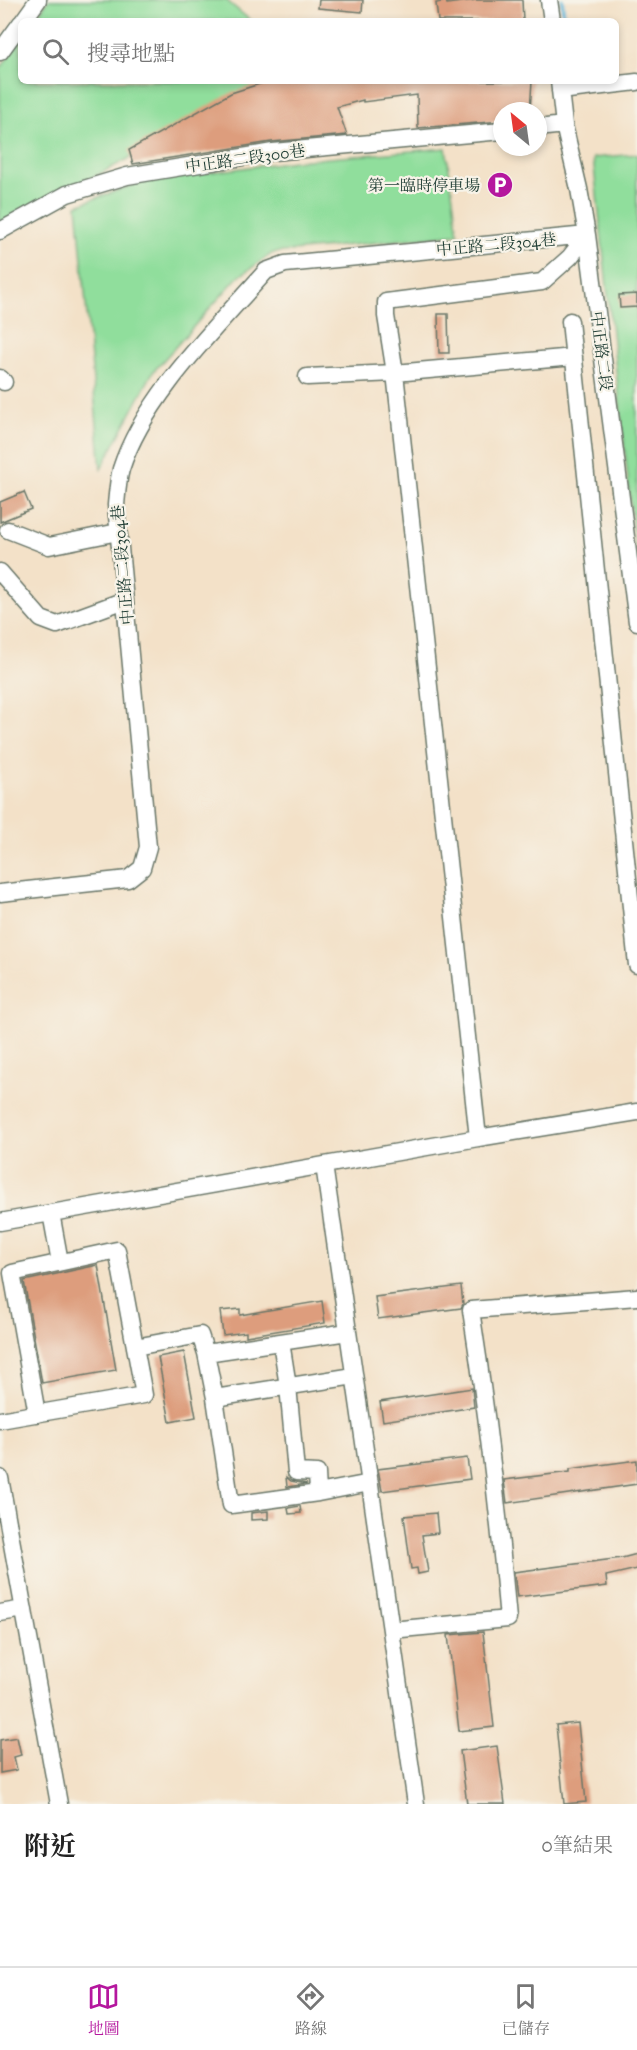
<!DOCTYPE html>
<html lang="zh-TW">
<meta charset="utf-8">
<style>
:root{--surface:#fff;--page:#f6f6f6;--text:#222;--muted:#767676;--line:#e0e0e0;--accent:#b5179e}
body{margin:0;font-family:"IM FELL Great Primer","Noto Serif TC",serif;background:var(--page);color:var(--text)}
.compass{position:absolute;left:493px;top:102px;width:54px;height:54px;border-radius:50%;background:var(--surface);box-shadow:0 3px 9px #0003;rotate:331deg}
.list{margin:0;padding:0;list-style:none}
h2{display:flex;justify-content:space-between;align-items:center;height:78px;margin:0;padding:0 24px;font-size:26px}
h2 small{font-size:20px;font-weight:400;color:var(--muted)}
.icon{flex:none;width:33px;height:33px;fill:none;stroke:currentColor;stroke-width:2;stroke-linecap:round;stroke-linejoin:round}
.map{position:relative;flex:none;width:637px;height:1804px;overflow:hidden}
.search{position:absolute;background:var(--surface);box-shadow:0 3px 9px #0003;left:18px;right:18px;top:18px;height:66px;display:flex;align-items:center;gap:15px;box-sizing:border-box;padding:0 21px;border-radius:9px;color:var(--muted);font-size:22px}
.sheet{height:162px;background:var(--surface)}
nav{display:flex;justify-content:space-around;align-items:center;box-sizing:border-box;height:84px;border-top:2px solid var(--line);background:var(--surface);font-size:16px;color:var(--muted)}
nav a{display:grid;justify-items:center;gap:3px}
nav .on{color:var(--accent)}
.map>svg:first-child{display:block}
</style>
<div class="map">
<svg width="637" height="1804" viewBox="0 0 637 1804">
<rect width="100%" height="100%" fill="#f7f3e8"/>
<filter id="ink" filterUnits="userSpaceOnUse"><feTurbulence type="fractalNoise" baseFrequency=".0167" numOctaves="2"/><feDisplacementMap in="SourceGraphic" scale="12" xChannelSelector="R" yChannelSelector="G"/><feConvolveMatrix kernelMatrix="1 2 1 2 8 2 1 2 1" color-interpolation-filters="sRGB"/></filter>
<filter id="wash" filterUnits="userSpaceOnUse"><feTurbulence type="fractalNoise" baseFrequency=".008" numOctaves="4" result="noise"/><feDisplacementMap in="SourceGraphic" scale="24" xChannelSelector="R" yChannelSelector="G"/><feGaussianBlur stdDeviation="1.35" result="paint"/><feColorMatrix in="noise" values="0 0 0 0 0 0 0 0 0 0 0 0 0 0 0 0 0 1.4 0 .05"/><feComposite in="paint" operator="in"/></filter>
<g filter="url(#wash)">
<rect width="100%" height="100%" fill="#f3e1c8"/>
<path fill="#90de9c" stroke="#588e68" stroke-width="1.5" d="M48 0H226L251 21H34Z
M21 39V81H277L0 226V69Z
M446 148 458 234 273 253 237 278 153 372 101 469 77 205 144 181 295 161Z
M637 154V563L593 158Z"/>
<g fill="none" stroke-linecap="round" stroke-linejoin="round">
<path stroke="#5cb6da" stroke-width="4" d="M562 0 564 21"/>
</g>
<g id="blocks">
<path fill="#dd9d7d" d="M319 0H363L362 12 318 8Z
M476 0H522L523 21H438L436 3 446 1 447 4Z
M269 81H532L530 111H502V121L418 128 417 95 363 102V100L337 107 347 135 271 142 133 164 129 150 231 93Z
M637 294V307L620 308 619 295Z
M438 314H448L449 353H439Z
M24 492 31 509 0 522V502Z
M98 1265 116 1370 42 1383 24 1281Z
M461 1286 463 1304 461 1308 378 1319 375 1297Z
M322 1301 325 1323 246 1336V1332L223 1335 220 1311 240 1309V1315Z
M184 1352 196 1417 170 1422 158 1357Z
M472 1388 474 1407 383 1421 380 1402Z
M467 1458 470 1479 382 1491 378 1469Z
M637 1460V1484L507 1503 504 1480 570 1472V1469Z
M286 1477 291 1481 307 1484 287 1487Z
M300 1506 301 1513 289 1514 288 1508Z
M268 1511V1519L251 1520V1513Z
M436 1513 438 1533 422 1535 428 1572 418 1574 417 1568 411 1569 404 1516Z
M637 1554V1569L606 1576 607 1586 517 1597 514 1572 622 1558Z
M483 1632 494 1727 459 1731 448 1635Z
M578 1723 586 1802 564 1804 556 1725Z
M17 1737 21 1755 14 1757 17 1770 0 1773V1740Z
M497 1746 505 1804H467L460 1751Z"/>
</g>
</g>
<g filter="url(#ink)">
<use href="#blocks" fill-opacity="0" stroke="#697668" stroke-width="1.5"/>
<g fill="none" stroke-linecap="round" stroke-linejoin="round">
<g stroke="#697668" stroke-width="19">
<path id="minor" d="M549 0 552 21
M23 21 38 0
M0 52 21 23
M559 81 564 125 579 189 587 235 637 622
M560 91 637 82
M538 128 564 125
M0 231 67 194 127 176 273 152 502 131
M570 321 637 965
M307 377 395 373 574 357
M0 378 4 382
M8 530 49 546 118 532
M0 572 41 619 57 625 125 600
M0 893 128 879 142 868 148 847 116 505C117 494 118 480 121 469 144 397 216 328 266 271L285 264 587 235
M478 1138 637 1112
M324 1165 416 1804
M51 1213 60 1262
M0 1222 478 1138 395 373 386 316V302L542 282 570 257 587 235
M281 1342 288 1386 296 1472 317 1473 318 1493
M135 1347 200 1335 206 1353 348 1332
M206 1353 215 1398
M354 1376 215 1398 231 1505 318 1493 370 1483
M0 1420 144 1395 117 1250 12 1273 37 1414
M0 1478 59 1804
M0 1613 24 1609
M391 1630 508 1619C499 1516 487 1413 471 1310L637 1297"/>
</g>
<use href="#minor" stroke="#fff" stroke-width="16"/>
</g>
</g>
<defs>
<g id="parking-disc" transform="scale(1.35)"><circle r="9.5" fill="#b5179e" stroke="#f7f3e8"/><path d="M-3.5-5.5H1a3.5 3.5 0 0 1 0 7H-1V5.5H-3.5ZM-1-3.4V-.6H.8a1.4 1.4 0 0 0 0-2.8Z" fill="#fff"/></g>
</defs>
<g fill-rule="evenodd">
<use href="#parking-disc" x="500" y="185"/>
</g>
<g text-anchor="middle" stroke-width="4.5" stroke-linejoin="round" paint-order="stroke">
<g font-size="16" fill="#1f3d34" stroke="#f7f3e8">
<text transform="translate(245 158) rotate(-8)" y="6">中正路二段300巷</text>
<text transform="translate(496 244) rotate(-5)" y="6">中正路二段304巷</text>
<text transform="translate(602 351) rotate(83)" y="6">中正路二段</text>
<text transform="translate(122 565) rotate(-95)" y="6">中正路二段304巷</text>
</g>
<g font-size="16" fill="#1f3d34" stroke="#f7f3e8" text-anchor="end">
<text x="480" y="191">第一臨時停車場</text>
</g>
</g>
</svg>
<svg class="compass" viewBox="-18 -18 36 36"><path d="M0-13l5 13h-10z" fill="#e53935"/><path d="M0 13l5-13h-10z" fill="#767676"/></svg>
<div class="search"><svg class="icon" aria-label="search" viewBox="0 0 24 24"><circle cx="10" cy="10" r="6"/><path d="M15 15l6 6"/></svg>搜尋地點</div>
</div>
<section class="sheet">
<h2>附近<small>0筆結果</small></h2>
<ul class="list">
</ul>
</section>
<nav>
<a class="on"><svg class="icon" aria-label="map" viewBox="0 0 24 24"><path d="M3 6l6-2 6 2 6-2v14l-6 2-6-2-6 2zM9 4v14M15 6v14"/></svg>地圖</a>
<a><svg class="icon" aria-label="directions" viewBox="0 0 24 24"><path d="M12 3l9 9-9 9-9-9zM9 14v-3h6M13 9l2 2-2 2"/></svg>路線</a>
<a><svg class="icon" aria-label="saved" viewBox="0 0 24 24"><path d="M7 4h10v16l-5-4-5 4z"/></svg>已儲存</a>
</nav>
